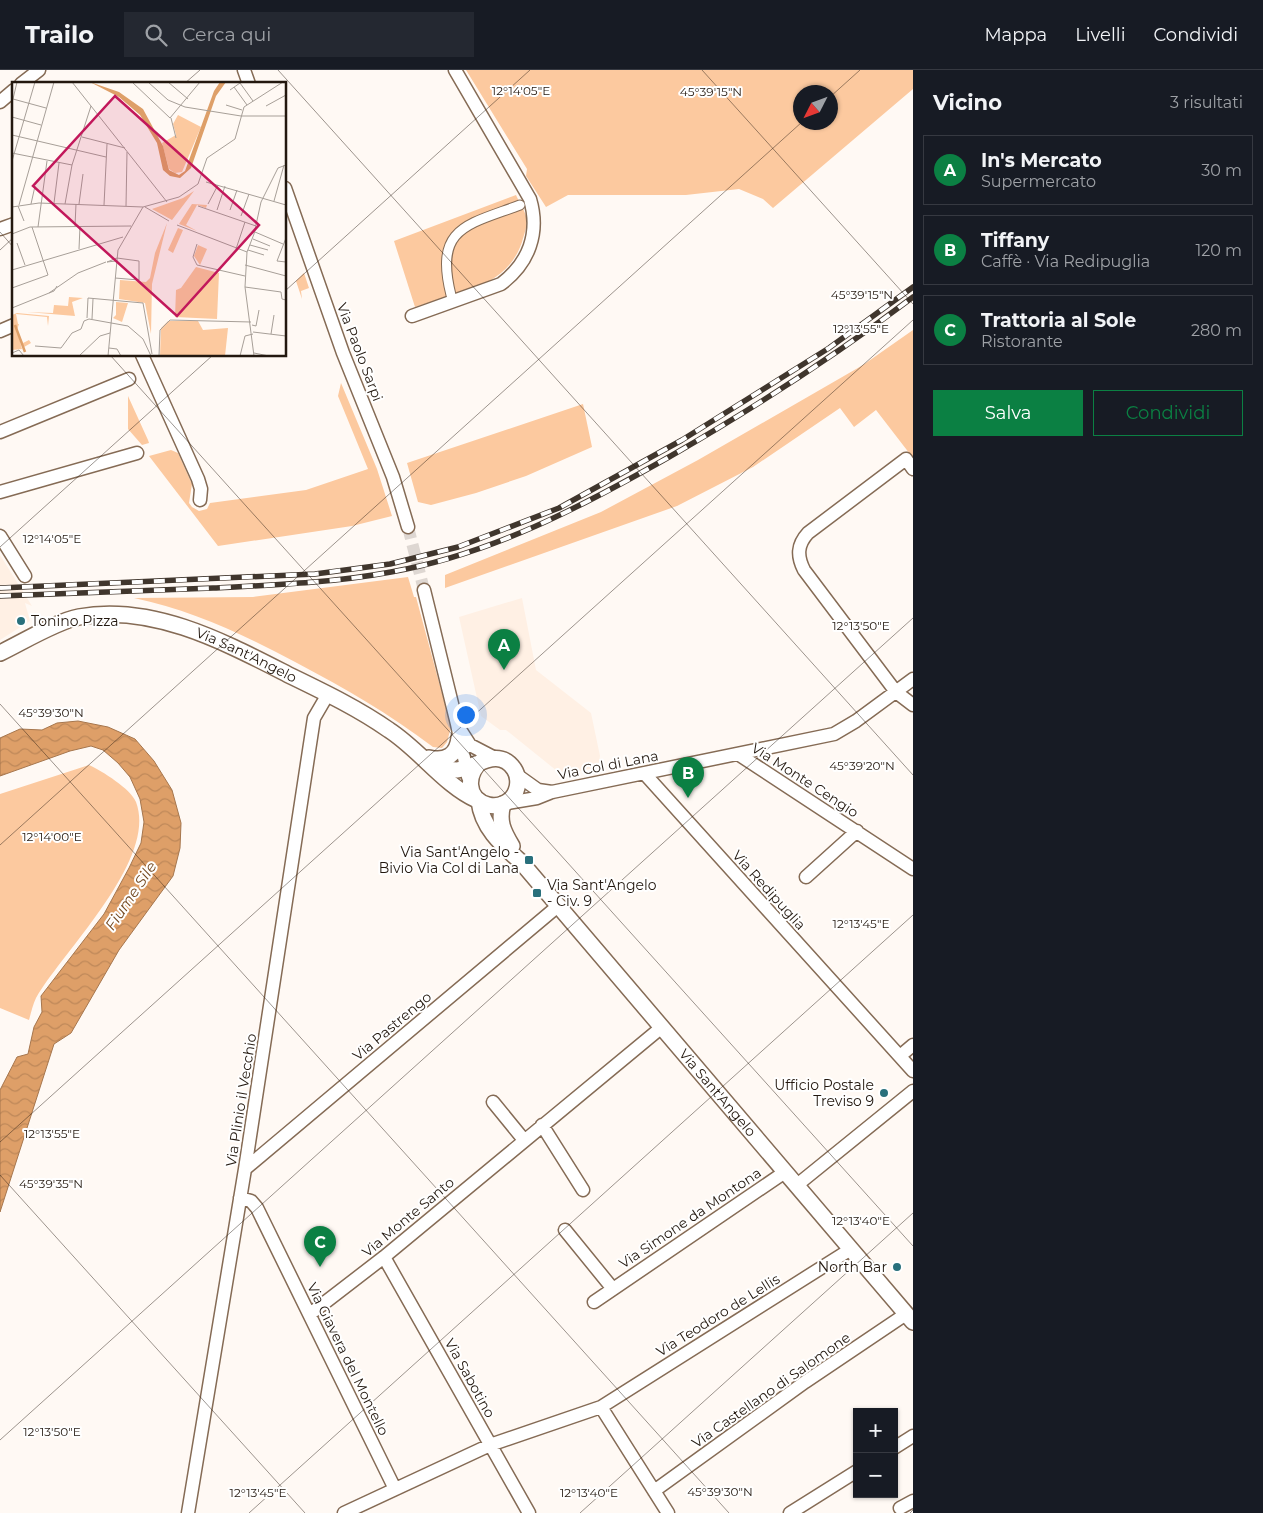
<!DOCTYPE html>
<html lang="it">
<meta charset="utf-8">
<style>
:root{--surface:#171b24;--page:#242831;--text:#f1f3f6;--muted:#9ea1a6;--line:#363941;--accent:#0b8043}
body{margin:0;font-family:Montserrat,sans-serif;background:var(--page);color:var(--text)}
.controls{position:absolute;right:15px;bottom:15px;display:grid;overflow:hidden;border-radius:0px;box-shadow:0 1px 4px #0004}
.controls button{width:45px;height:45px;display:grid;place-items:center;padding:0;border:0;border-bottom:1px solid var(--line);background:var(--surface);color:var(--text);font:25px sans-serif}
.compass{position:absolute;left:793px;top:15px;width:45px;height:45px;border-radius:50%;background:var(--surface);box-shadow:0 1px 4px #0004;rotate:228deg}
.you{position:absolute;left:465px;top:644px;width:18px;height:18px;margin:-12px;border:4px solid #fff;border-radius:50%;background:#1a73e8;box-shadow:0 0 0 8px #1a73e833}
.badge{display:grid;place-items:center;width:32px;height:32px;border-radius:50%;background:var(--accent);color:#fff;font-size:16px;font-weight:700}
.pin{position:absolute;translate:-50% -41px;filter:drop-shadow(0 1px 2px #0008)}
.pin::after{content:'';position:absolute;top:26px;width:18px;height:15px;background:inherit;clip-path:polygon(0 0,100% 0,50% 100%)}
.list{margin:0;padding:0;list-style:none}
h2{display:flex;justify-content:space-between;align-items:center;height:65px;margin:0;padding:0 20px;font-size:21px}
h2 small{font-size:16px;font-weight:400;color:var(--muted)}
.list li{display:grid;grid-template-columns:32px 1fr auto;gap:15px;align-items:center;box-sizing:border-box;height:70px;margin:0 10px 10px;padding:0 10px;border:1px solid var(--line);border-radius:0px}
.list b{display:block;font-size:19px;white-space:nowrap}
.list p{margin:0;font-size:16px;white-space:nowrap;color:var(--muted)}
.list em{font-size:16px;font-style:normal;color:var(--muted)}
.actions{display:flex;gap:10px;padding:15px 20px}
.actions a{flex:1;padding:11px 0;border:1px solid var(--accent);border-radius:0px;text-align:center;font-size:18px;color:var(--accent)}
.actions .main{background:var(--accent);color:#fff}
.icon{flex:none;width:28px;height:28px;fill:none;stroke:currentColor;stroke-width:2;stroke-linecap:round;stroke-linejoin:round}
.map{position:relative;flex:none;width:913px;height:1443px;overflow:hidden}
header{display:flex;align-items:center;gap:30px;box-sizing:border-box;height:70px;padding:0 25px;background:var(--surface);border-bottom:1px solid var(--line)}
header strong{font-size:24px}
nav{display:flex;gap:28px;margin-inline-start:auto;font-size:18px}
.search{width:350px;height:45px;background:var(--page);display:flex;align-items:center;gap:12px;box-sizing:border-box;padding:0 18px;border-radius:0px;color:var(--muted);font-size:19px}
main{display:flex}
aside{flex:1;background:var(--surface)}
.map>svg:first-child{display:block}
</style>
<header>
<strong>Trailo</strong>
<div class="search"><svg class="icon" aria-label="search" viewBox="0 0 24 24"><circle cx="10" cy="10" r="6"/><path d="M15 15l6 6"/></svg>Cerca qui</div>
<nav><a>Mappa</a><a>Livelli</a><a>Condividi</a></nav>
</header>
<main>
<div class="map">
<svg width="913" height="1443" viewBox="0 0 913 1443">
<defs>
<pattern id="water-waves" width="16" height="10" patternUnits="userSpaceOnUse" patternTransform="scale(1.25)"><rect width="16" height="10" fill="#de9f68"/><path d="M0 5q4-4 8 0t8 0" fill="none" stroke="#be8859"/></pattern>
</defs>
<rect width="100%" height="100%" fill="#fff9f4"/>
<path fill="#fff0e4" d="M0 485 32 536 25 533 30 551 0 570Z
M522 528 536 600 591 643 600 686 598 697 562 705 506 660H500L481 646 459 547Z"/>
<path fill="#fcc99f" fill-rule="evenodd" d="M466 0H913V19L773 138 763 129 739 119 686 125H568L546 137 526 106 527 99ZM800 22H830V52H800Z
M516 125C519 132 526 142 527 150 527 157 524 165 522 172 507 218 456 223 415 237L394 171Z
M304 203 309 218 301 221 302 229 296 211Z
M913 260V388L876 340 854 357 840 338 753 397 677 436 445 518V505L601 442 698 390 863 295Z
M341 313 377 399 392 446 352 456 218 476 149 386 171 380 178 383 192 414 189 433 192 437 199 441 207 439 210 433 306 420 368 399 338 326Z
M128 326 148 370 149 373 142 375 128 359Z
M583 334 592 377 526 406 476 423 431 435 418 432 407 393Z
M408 507 414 527H416L451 657 447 672 442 678 433 677C388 643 346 619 297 593 244 565 192 540 134 528L253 527Z
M89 695C102 701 131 719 136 732 158 790 63 881 36 928 33 934 31 943 29 950L0 938V724Z"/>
<path fill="url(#water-waves)" stroke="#a6764d" d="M78 651 108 657 135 669 154 691 172 720 181 753 180 778 173 806 119 880 71 963 54 974 0 1142V1020L17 987 28 984 34 957 42 942 41 926 104 844 129 798 141 773 144 752 140 729 130 707 118 693 103 680 91 676 70 681 0 706V668L20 659 42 660 57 653Z"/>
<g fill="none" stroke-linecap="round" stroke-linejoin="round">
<path stroke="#ded7d2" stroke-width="12" stroke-dasharray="12 6" stroke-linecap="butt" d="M408 457 424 520"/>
<g stroke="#856b55" stroke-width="11">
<path id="pedestrian" d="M451 225C434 157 467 155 520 135"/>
</g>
<g stroke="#856b55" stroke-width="15">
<path id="minor" d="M244 0 249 14
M21 14 39 0
M0 32 14 20
M285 118 343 283 393 407 408 457
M0 159 14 154
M412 246 501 214C529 193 540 163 530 129L455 0
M0 261 14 255
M142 285 198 409 201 419 200 430
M0 362 129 309
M913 399 906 389 808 463C797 475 797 486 804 500L896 622 913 635
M0 422 137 383
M0 466 25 506
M424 520 457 654 468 707
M461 661 470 675 495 688
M738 684 913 799
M644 703 913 1001
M517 705 538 720 552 722
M507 733 537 728 552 722 834 664 856 651 913 609
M806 807 857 761
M900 986 913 975
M493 1032 524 1070
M542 1055 583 1120
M245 1099 558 836
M797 1115 913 1021
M240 1128 251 1131 257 1138 395 1419
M565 1160 613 1219
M384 1187 529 1443
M594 1232 785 1102
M310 1244 384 1187 662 957
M601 1337 668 1443
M894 1378 913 1366
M654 1421 805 1312 906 1244
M900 1438 913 1431
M188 1443 245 1099 314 648 328 624
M344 1443 490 1375 601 1337 851 1179
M790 1443 857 1401"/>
</g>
<g stroke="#856b55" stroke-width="18">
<g id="tertiary">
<path id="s1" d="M0 583C21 573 57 551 79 547 154 533 228 574 293 607 326 623 359 639 389 660 420 680 444 715 477 730"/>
<path d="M429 688C446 692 457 685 459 668"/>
<path d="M435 693C442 697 449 700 457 700 476 698 498 676 514 699 518 705 519 714 516 721 512 732 499 738 488 735 465 729 466 702 483 690"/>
<path id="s2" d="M479 731C482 758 502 775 521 792L913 1252"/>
<path d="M503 734C498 751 503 761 512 776"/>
</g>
</g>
<use href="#pedestrian" stroke="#fff" stroke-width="9"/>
<use href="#minor" stroke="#fff" stroke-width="12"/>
<use href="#tertiary" stroke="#fff" stroke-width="15"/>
<g stroke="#40362d" stroke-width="5.5">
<path id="rail" d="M0 518 315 504 390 494 458 477 559 438 682 370 829 278 913 217
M0 526C71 523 142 521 213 518 273 515 332 513 391 502 492 484 581 437 669 387 754 338 835 286 913 227"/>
</g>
<use href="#rail" stroke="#fff" stroke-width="4" stroke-dasharray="11" stroke-linecap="butt"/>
</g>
<path fill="none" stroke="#23180f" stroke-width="1" stroke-opacity="0.45" d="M278 0 913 705M702 0 913 234M184 14 200 0M830 27 860 0M0 162 14 178M0 180 14 167M285 221 530 0M110 285 913 1176M0 477 213 285M0 634 729 1443M0 775 802 52M0 1072 913 250M0 1105 305 1443M0 1370 913 548M249 1443 913 845M580 1443 913 1143M910 1443 913 1440"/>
<g fill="#29707c" stroke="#fff" stroke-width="2">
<circle cx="21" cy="551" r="5"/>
<rect x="524" y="785" width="10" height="10" rx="2.5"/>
<rect x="532" y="818" width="10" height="10" rx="2.5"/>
<circle cx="884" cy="1023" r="5"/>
<circle cx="897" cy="1197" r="5"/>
</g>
<g text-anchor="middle" stroke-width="4" stroke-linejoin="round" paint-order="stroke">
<g font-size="14" fill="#23180f" stroke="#fff">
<text transform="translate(360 282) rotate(69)" y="5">Via Paolo Sarpi</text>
<text dy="5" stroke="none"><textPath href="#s1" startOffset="262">Via Sant'Angelo</textPath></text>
<text transform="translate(608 695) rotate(-11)" y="5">Via Col di Lana</text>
<text transform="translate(805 710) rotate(33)" y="5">Via Monte Cengio</text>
<text transform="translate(769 820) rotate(48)" y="5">Via Redipuglia</text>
<text transform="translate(392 956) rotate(-40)" y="5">Via Pastrengo</text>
<text dy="5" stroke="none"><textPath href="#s2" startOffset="379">Via Sant'Angelo</textPath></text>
<text transform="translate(241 1030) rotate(-81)" y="5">Via Plinio il Vecchio</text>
<text transform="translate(408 1147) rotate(-40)" y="5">Via Monte Santo</text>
<text transform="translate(690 1148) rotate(-34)" y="5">Via Simone da Montona</text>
<text transform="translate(718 1245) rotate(-32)" y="5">Via Teodoro de Lellis</text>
<text transform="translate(348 1289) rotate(64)" y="5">Via Giavera del Montello</text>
<text transform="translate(470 1308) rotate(61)" y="5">Via Sabotino</text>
<text transform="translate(771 1320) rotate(-35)" y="5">Via Castellano di Salomone</text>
</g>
<g font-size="14" fill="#23180f" stroke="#fff" text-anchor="end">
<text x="31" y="556" text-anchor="start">Tonino Pizza</text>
<text x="519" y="787">Via Sant'Angelo -<tspan x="519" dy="16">Bivio Via Col di Lana</tspan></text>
<text x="547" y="820" text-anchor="start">Via Sant'Angelo<tspan x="547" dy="16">- Civ. 9</tspan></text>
<text x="874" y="1020">Ufficio Postale<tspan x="874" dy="16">Treviso 9</tspan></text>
<text x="887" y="1202">North Bar</text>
</g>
<g font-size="15" font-style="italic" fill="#734820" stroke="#fff">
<text transform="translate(131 826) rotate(-56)" y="5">Fiume Sile</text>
</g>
</g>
<g transform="translate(12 12)">
<rect width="274" height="274" fill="#fff9f4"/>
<path d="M166 33 189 45 170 90 163 91 157 87 150 61 164 53 161 42ZM182 109 160 138 140 127 171 116ZM180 122 195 123 194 126 185 123 174 143 185 149 167 142ZM155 141 140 202 139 252 133 221 107 217 108 198 134 200 138 196 143 171ZM166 146 171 148 161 171 156 168ZM186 163 195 167 188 183 182 174ZM184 185 207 191 205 237 163 235 164 208 169 206ZM57 215 71 216 60 220 63 234 15 230 41 231 42 223 56 224ZM104 220 116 221 110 240 101 236 104 233ZM5 231 37 234 36 244 35 235 4 232 6 242H3H7L5 248 11 261 17 258 19 261 12 265 6 252 10 267 0 268V233ZM156 239H186L191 248 216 246 213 274H148L149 246Z" fill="#fcc99f"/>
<path d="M78 0 107 10 131 27 151 64 157 88 167 93 173 89 202 9 208 0H214L204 14 179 86 168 96 158 94 151 88 145 61 128 33 107 15Z" fill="#de9f68"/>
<path fill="none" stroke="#de9f68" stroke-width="2.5" d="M3 243 13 270"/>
<path fill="none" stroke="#a79f98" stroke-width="1" d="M5 0 1 17 34 26M60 0 155 120M120 0 158 36 188 0M136 0 156 18 173 25 229 34H274M156 0 176 17M222 5 235 23M218 8 228 1 241 19M214 23 230 28M254 24 274 13M0 35 29 43M159 36 164 56M0 53 94 75M70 55 113 66M0 71 60 83M0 79 23 0M194 100 274 123M262 119 272 83M42 121 47 81M19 122 23 104M53 122 60 83 79 24M67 122 71 92M196 122 206 103M7 123 42 0M92 123 95 62M6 124 12 139M114 124 115 70M186 124 244 144M0 125 27 121 131 125 167 115 186 102 195 76 223 57 232 25 271 0M133 125 157 139M205 128 213 104M218 128 225 108M229 134 237 112M165 143 235 170M63 144 64 122M26 145 35 79M243 150 271 162M0 152 18 145 119 144M274 156 265 179 274 180M241 157 258 164M5 161 13 183M185 162 181 175 185 183 233 194M238 163 256 168M67 167 68 144M224 167 233 140M236 168 252 173M233 183 274 194M0 188 111 155M103 196 127 198V179L105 176 95 180 104 179M233 205 269 210 270 217 274 218M0 206 36 193 20 145M37 211 66 191 94 180M0 226 42 209 45 204M75 236 76 216 131 221 140 272M80 237 81 217M240 243 244 244 247 228M241 250 274 254M259 252 262 233M23 264 49 266 60 251 69 247 72 239 77 237 116 244 131 257 139 274M97 266 105 267 109 274M0 271 7 268 12 274M242 271 257 274M67 274 88 254 98 251M96 274 106 168 131 125M147 274 148 248 158 238 239 240M228 274 233 254 241 252M242 274 233 205 235 170 242 152 249 120 266 86 274 83"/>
<path fill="#c2185b" fill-opacity="0.15" stroke="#c2185b" stroke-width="2.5" d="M103 14 247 143 165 234 21 104Z"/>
<rect width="274" height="274" fill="none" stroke="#23180f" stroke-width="2.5"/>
</g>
<g font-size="12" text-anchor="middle" fill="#23180f" stroke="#fff" stroke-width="4" stroke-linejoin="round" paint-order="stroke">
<text x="521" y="25">12°14'05"E</text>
<text x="711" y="26">45°39'15"N</text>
<text x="862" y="229">45°39'15"N</text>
<text x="861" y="263">12°13'55"E</text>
<text x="52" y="473">12°14'05"E</text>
<text x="861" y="560">12°13'50"E</text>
<text x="51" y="647">45°39'30"N</text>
<text x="862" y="700">45°39'20"N</text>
<text x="52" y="771">12°14'00"E</text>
<text x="861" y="858">12°13'45"E</text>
<text x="52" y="1068">12°13'55"E</text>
<text x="51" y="1118">45°39'35"N</text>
<text x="861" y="1155">12°13'40"E</text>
<text x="52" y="1366">12°13'50"E</text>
<text x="720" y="1426">45°39'30"N</text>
<text x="258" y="1427">12°13'45"E</text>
<text x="589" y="1427">12°13'40"E</text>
</g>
</svg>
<div class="controls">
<button>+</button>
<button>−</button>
</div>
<svg class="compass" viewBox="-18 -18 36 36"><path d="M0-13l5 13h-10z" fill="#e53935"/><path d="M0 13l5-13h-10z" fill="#9ea1a6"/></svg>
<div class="you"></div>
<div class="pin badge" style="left:504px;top:600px">A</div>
<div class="pin badge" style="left:688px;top:728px">B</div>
<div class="pin badge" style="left:320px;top:1197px">C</div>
</div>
<aside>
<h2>Vicino<small>3 risultati</small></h2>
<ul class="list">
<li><span class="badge">A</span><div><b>In's Mercato</b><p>Supermercato</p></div><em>30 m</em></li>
<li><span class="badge">B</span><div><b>Tiffany</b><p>Caffè · Via Redipuglia</p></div><em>120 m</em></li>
<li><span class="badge">C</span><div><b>Trattoria al Sole</b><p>Ristorante</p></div><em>280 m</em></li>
</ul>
<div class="actions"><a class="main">Salva</a><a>Condividi</a></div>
</aside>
</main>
